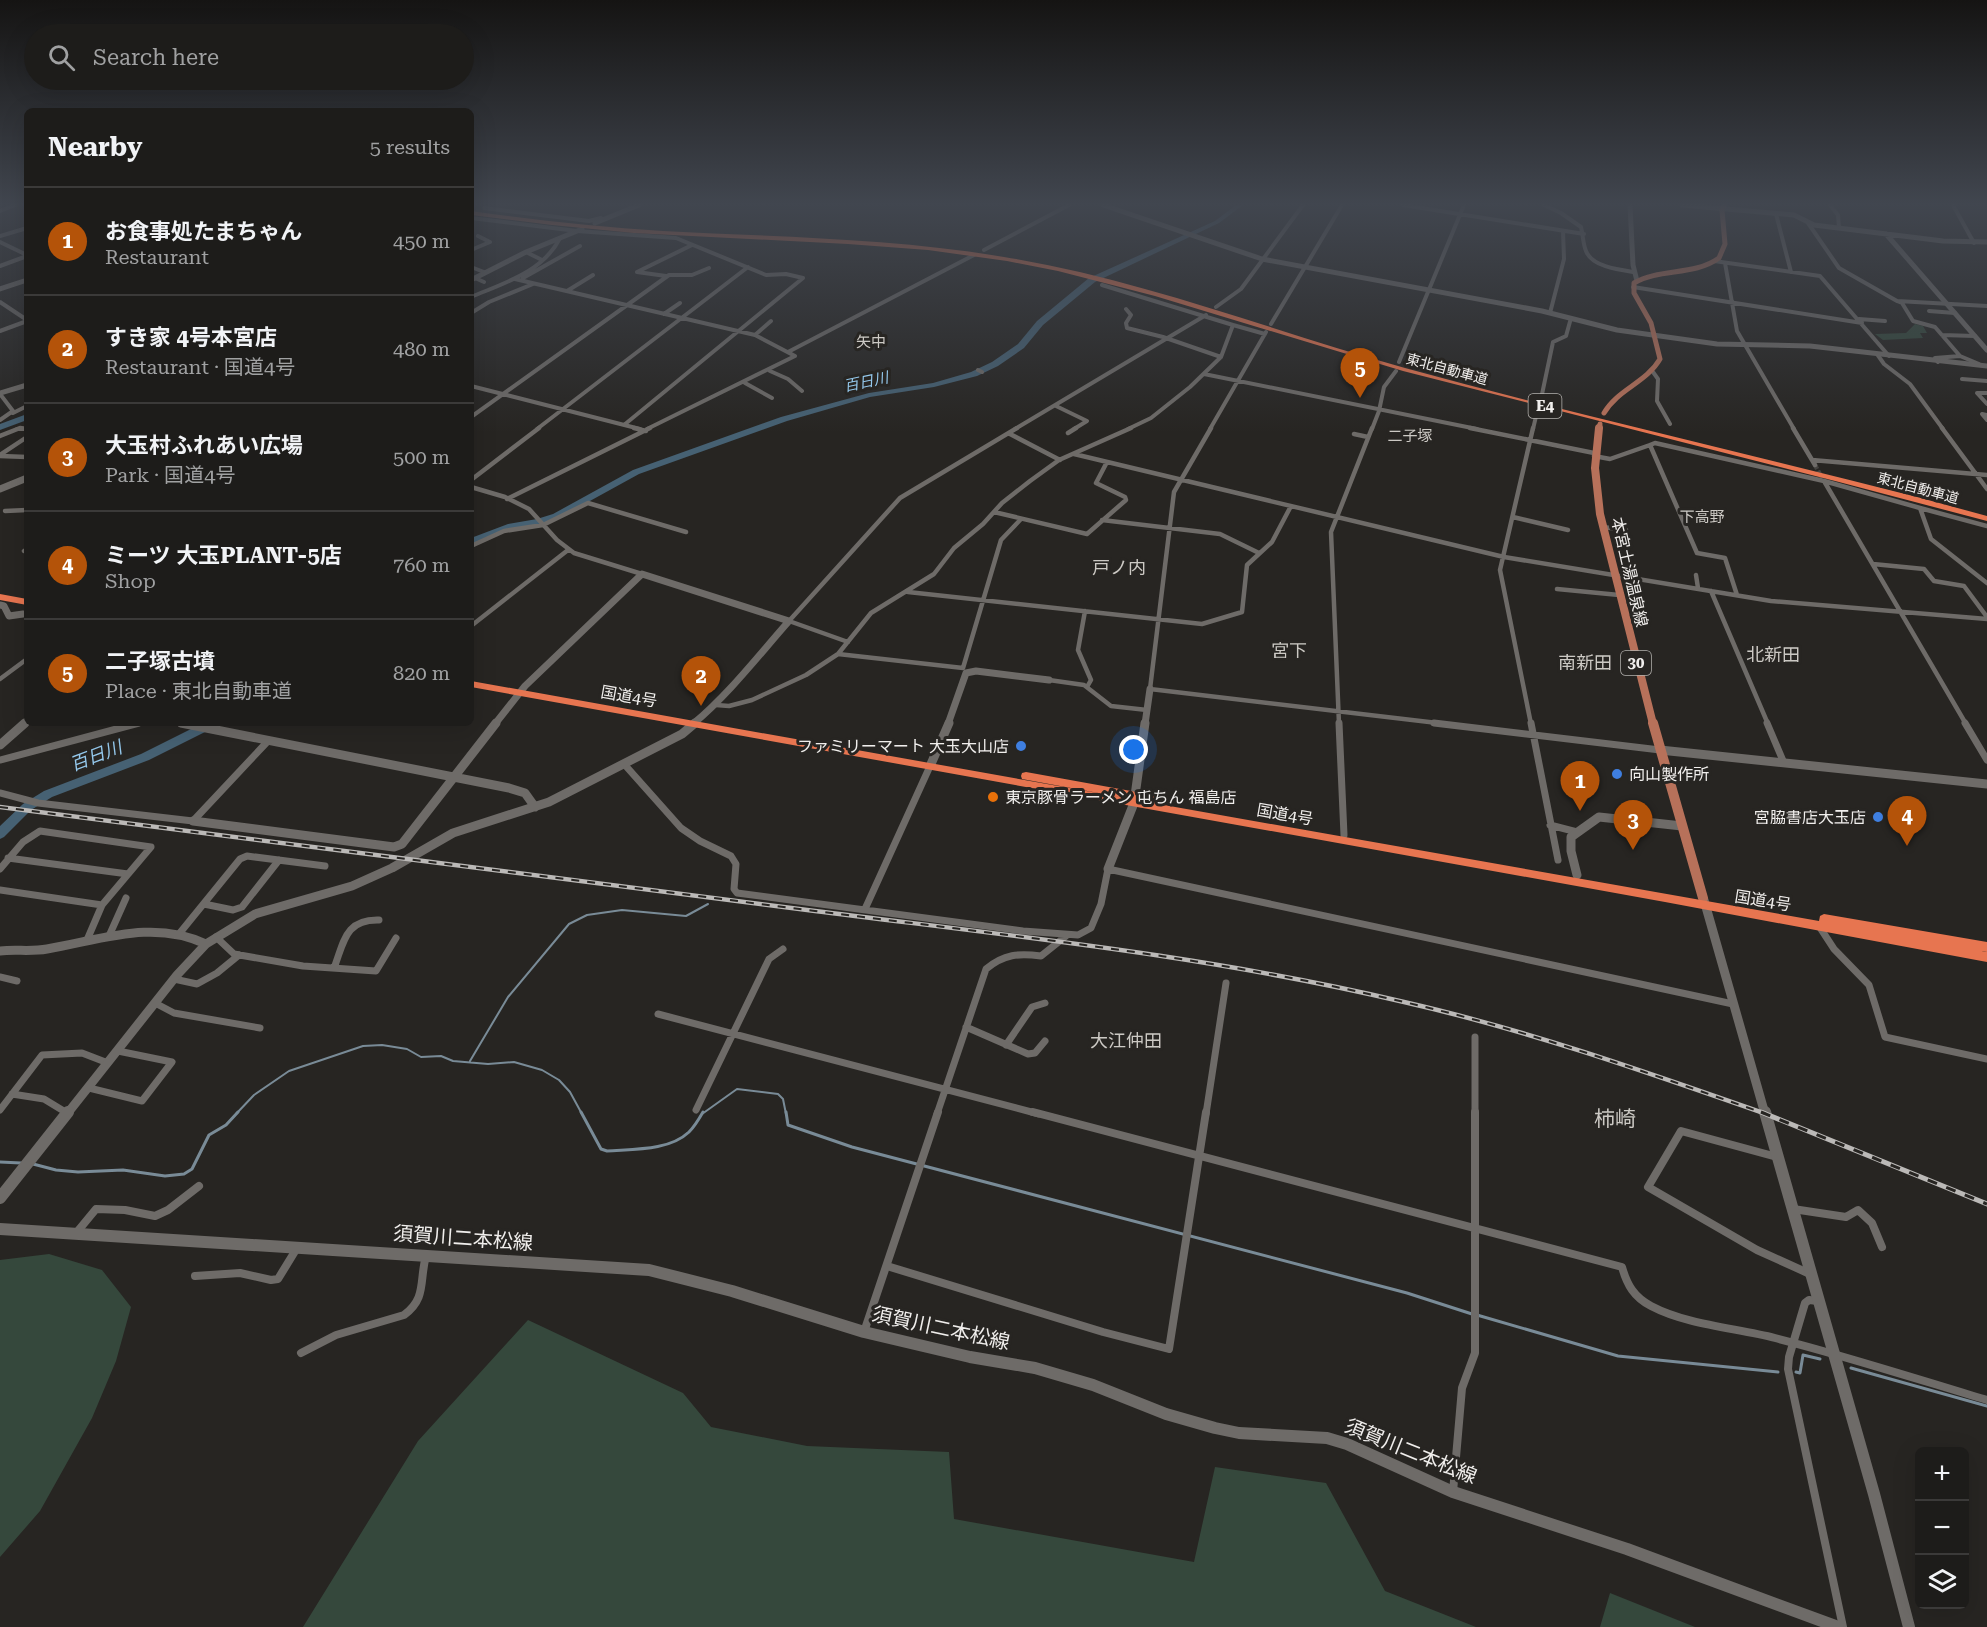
<!DOCTYPE html>
<meta charset="utf-8">
<style>
:root{--surface:#1d1c1a;--page:#2a2927;--text:#f1f3f6;--muted:#a0a1a2;--line:#3b3a39;--accent:#b45309}
body{margin:0;font-family:"Roboto Serif","Noto Sans JP",serif;background:var(--page);color:var(--text)}
.controls{position:absolute;right:18px;bottom:18px;display:grid;overflow:hidden;border-radius:9px;box-shadow:0 6px 24px #0002}
.controls button{width:54px;height:54px;display:grid;place-items:center;padding:0;border:0;border-bottom:2px solid var(--line);background:var(--surface);color:var(--text);font:30px sans-serif}
.you{position:absolute;left:1134px;top:750px;width:21px;height:21px;margin:-15px;border:4px solid #fff;border-radius:50%;background:#1a73e8;box-shadow:0 0 0 9px #1a73e833}
.badge{display:grid;place-items:center;width:39px;height:39px;border-radius:50%;background:var(--accent);color:#fff;font-size:20px;font-weight:700}
.pin{position:absolute;translate:-50% -50px;filter:drop-shadow(0 2px 3px #0008)}
.pin::after{content:'';position:absolute;top:32px;width:21px;height:18px;background:inherit;clip-path:polygon(0 0,100% 0,50% 100%)}
.list{margin:0;padding:0;list-style:none}
h2{display:flex;justify-content:space-between;align-items:center;height:78px;margin:0;padding:0 24px;font-size:26px}
h2 small{font-size:20px;font-weight:400;color:var(--muted)}
.list li{display:grid;grid-template-columns:39px 1fr auto;gap:18px;align-items:center;box-sizing:border-box;height:108px;padding:0 24px;border-top:2px solid var(--line)}
.list b{display:block;font-size:22px;white-space:nowrap}
.list p{margin:0;font-size:20px;white-space:nowrap;color:var(--muted)}
.list em{font-size:20px;font-style:normal;color:var(--muted)}
.icon{flex:none;width:33px;height:33px;fill:none;stroke:currentColor;stroke-width:2;stroke-linecap:round;stroke-linejoin:round}
.map{position:relative;flex:none;width:1987px;height:1627px;overflow:hidden}
.search{position:absolute;background:var(--surface);box-shadow:0 6px 24px #0002;left:24px;top:24px;width:450px;height:66px;display:flex;align-items:center;gap:15px;box-sizing:border-box;padding:0 21px;border-radius:33px;color:var(--muted);font-size:22px}
.panel{position:absolute;background:var(--surface);box-shadow:0 6px 24px #0002;left:24px;top:108px;width:450px;height:618px;border-radius:9px}
.map>svg:first-child{display:block}
</style>
<div class="map">
<svg width="1987" height="1627" viewBox="0 0 1987 1627">
<rect width="100%" height="100%" fill="#272522"/>
<path fill="#35483c" d="M1915 324 1923 326 1927 333H1920L1923 338 1883 340 1875 334 1906 333Z
M49 1254 102 1270 131 1307 116 1361 92 1418 40 1511 0 1557V1260Z
M528 1320 683 1393 711 1427 807 1446 949 1452 954 1519 1194 1562 1215 1467 1326 1483 1385 1591 1476 1627H303L418 1441Z
M1610 1593 1695 1627H1600Z"/>
<g fill="none" stroke-linecap="round" stroke-linejoin="round">
<path stroke="#798b97" stroke-width="2" d="M470 1061 508 997 569 924 587 915 622 910 686 916 708 904
M236 1114 254 1095 289 1071 363 1046 382 1045 407 1049 421 1057 441 1056 453 1061 488 1064 514 1062 542 1070 559 1080 570 1092 582 1114
M702 1114 737 1089 778 1094 783 1099 786 1114"/>
<path stroke="#798b97" stroke-width="3" d="M581 1112 601 1149 607 1151C633 1149 669 1151 689 1132 695 1126 699 1119 703 1112
M786 1112 788 1125 852 1147 1407 1293 1472 1314
M0 1162 21 1163
M33 1164 56 1170 78 1172 123 1170 165 1176 184 1174 192 1169 209 1135 226 1125 238 1112
M1477 1315 1618 1356 1778 1372
M1851 1368 1987 1406
M1796 1372 1800 1373 1803 1355 1820 1359"/>
<path fill="#466173" fill-rule="evenodd" d="M1236 205H1243L1219 223 1095 282 1043 325 1024 348 998 366 977 376 934 387 870 397 787 421 639 474 559 518 539 525 513 529 471 544V538L508 524 537 519 553 514 633 470 781 417 869 393 933 383 971 372 992 362 1018 344 1037 321 1089 278 1215 221Z
M27 414V420L0 430V424Z
M203 723H219L217 726 149 760 52 797 31 810 4 837 0 839V826L23 804 44 791 141 754Z"/>
<path stroke="#454340" stroke-width="4" stroke-dasharray="4 1.5" stroke-linecap="butt" d="M471 213 479 210"/>
<path stroke="#454340" stroke-width="4.5" stroke-dasharray="4.5 2" stroke-linecap="butt" d="M1815 465 1822 478"/>
<path stroke="#6e6b68" stroke-width="4" d="M1403 205 1584 234
M1544 205 1561 213 1581 227C1583 235 1583 244 1586 251 1592 267 1620 270 1634 272
M1830 205 1838 215 1839 228
M1953 205 1974 243
M484 208 589 221 601 218
M0 211 15 205
M1776 214 1791 272
M471 218 577 231 676 238 766 275 786 274 803 278 624 425
M1808 223 1839 268 1897 301 1987 306
M0 236 27 228
M0 242 27 255
M471 250 490 242 478 236
M984 250 1069 205
M526 252 542 260
M1714 261 1820 276 1889 356
M1725 263 1737 331 1794 429
M0 266 27 256
M471 267 484 272
M666 276 637 272 692 245
M475 278 484 282
M523 278 580 246
M515 279 755 335 795 356 647 429
M1102 285 1233 325 1221 357 1190 387 1151 418 1128 429
M1633 287 1862 323
M567 291 593 275
M471 297C504 283 543 272 560 238
M1897 301 1902 303 1913 321 1935 327 1960 356 1935 358 1938 362
M0 302 27 320
M1216 307 1241 289 1303 205
M1126 309 1131 315 1126 323 1127 328 1163 337 1221 357
M1929 311 1955 313
M471 313 489 302 533 284
M1550 313 1564 259 1563 231
M664 314 680 303
M1859 319 1885 321
M1271 324 1342 205
M1233 325 1265 334
M0 331 27 321
M755 335 771 321
M1942 335 1975 336
M788 352 974 255
M1877 354 1884 364 1910 384 1943 429
M1960 356 1979 364
M1399 362 1464 205
M978 370 982 372
M770 371 788 379 802 391
M1653 372 1658 379 1657 401 1670 424
M1204 374 1477 429
M1962 379 1987 381
M745 383 772 398
M471 386 640 429
M1987 393H1977L1987 404
M0 394 13 411 0 420
M1541 399 1553 342 1566 336 1571 318
M1056 406 1087 421 1074 429
M13 413 27 406
M1987 415 1982 414 1987 420
M471 417 669 275H692L709 268
M17 429H27
M537 429 748 267
M1015 429 1206 315
M1210 429 1266 332
M1372 429 1379 411 1384 387 1396 371
M1533 429 1538 408"/>
<path stroke="#6e6b68" stroke-width="4.5" d="M634 428 646 431
M1211 428 1174 492 1150 689 1446 724
M1470 428 1594 453
M1793 428 1815 465
M1942 428 1987 489
M1068 433 1076 428
M1010 434 1060 460
M1354 434 1368 437
M0 436 20 428 27 429
M1074 454 1504 557 1771 601 1987 619
M0 455 27 437
M0 456 27 457
M1594 456 1610 459 1650 445
M1812 460 1987 475
M471 480 539 428
M1824 481 1966 724
M471 487 505 497 529 509 557 540 574 553 642 574
M507 499 650 428
M1920 508 1987 526
M5 511 27 510
M994 512 1087 534 1126 500 1125 497 1096 483 1107 462
M1513 517 1568 530
M1102 520 1220 534 1259 553
M1603 527 1626 530
M471 546 504 531 543 525 588 503 686 532
M24 551 27 549
M1873 564 1924 569 1934 581 1964 586 1987 617
M1696 575 1698 588
M1557 589 1619 595
M1711 591 1768 724
M908 592 1202 624 1242 612 1247 565 1272 542 1291 506
M1737 595 1725 558 1697 553 1650 445 1655 443 1824 481 1920 508 1931 539 1987 583
M1085 611 1078 650 1091 680 1087 687
M471 626 568 550
M848 642 789 621 900 498 1017 428
M838 654 963 668 1001 540 1021 519
M0 679 27 659
M1049 680 1084 685 1111 706 1147 710
M716 705 729 706 752 700 806 675 838 654 871 613 934 574 954 548 983 524 1002 503 1030 481 1059 460 1131 428
M134 724 139 723
M1339 724 1331 532 1372 428
M1531 724 1500 570 1533 428"/>
<path stroke="#6e6b68" stroke-width="7" d="M1339 723 1344 835
M1434 723 1660 750
M1531 723 1558 860
M1767 723 1784 763
M1965 723 1987 760
M0 760 139 723
M624 764 681 828 700 841 731 856 736 864 734 889 737 893 1023 931 1078 935 1091 928 1101 904 1108 869 1733 1004
M0 793 38 803 193 821 268 741
M1550 825 1577 832
M8 858 128 874
M0 869 23 842 40 831 151 847 102 905 87 940
M0 890 102 905
M204 904 233 910 242 907 279 860
M865 909 931 764
M1819 926 1834 949 1869 985 1885 1037 1987 1059
M179 934 240 859 247 856 325 866
M109 936 126 898
M216 937 234 954 303 966 376 971 396 938
M334 968C344 942 345 919 379 920
M0 977 17 981
M174 979 197 984 217 973 239 955
M155 1003 174 1013 260 1028
M658 1014 1039 1114
M966 1027 1028 1054 1035 1053 1045 1041
M1475 1037V1114
M1006 1045 1032 1007 1045 1003
M89 1088 142 1101 172 1062 118 1051
M12 1094 44 1099 67 1113
M0 1110 42 1055 82 1053 108 1063
M696 1110 769 959 783 949
M937 1114 986 969C1004 954 1019 953 1041 956L1066 936
M1206 1114 1226 983"/>
<path stroke="#6e6b68" stroke-width="8" d="M1033 1112 1622 1267C1627 1285 1634 1297 1651 1306 1687 1325 1736 1328 1775 1338 1846 1356 1917 1379 1987 1400
M1777 1157 1681 1131 1648 1187 1757 1250 1810 1274
M1793 1209 1846 1217 1858 1210 1872 1223 1882 1247
M77 1232 96 1209 125 1210 155 1216 168 1210 199 1186
M887 1266 1103 1332 1169 1349 1206 1112
M195 1276 240 1273 271 1280 278 1279 297 1248
M1818 1301 1809 1300 1805 1303 1789 1357 1788 1369 1843 1627
M864 1332 938 1112
M301 1353 336 1335 404 1315C427 1298 419 1281 426 1256
M1453 1492 1462 1388 1475 1353V1112"/>
<path stroke="#6e6b68" stroke-width="5" d="M1103 205 1262 259 1542 311 1617 330 1717 344 1810 346 1987 366
M1630 205 1633 265 1637 281
M1682 205 1794 215 1814 225 1943 241 1987 242
M595 223 639 205
M1886 234 1987 350
M471 280 526 252 582 229
M0 289 27 280
M0 393 27 385"/>
<path stroke="#6e6b68" stroke-width="7" d="M0 489 27 478
M0 605 4 606 9 616 23 614
M181 723 188 724
M23 724 27 721
M495 724 525 686 642 574 789 621C758 656 729 694 693 724
M948 724 966 673 976 671 1049 680
M1145 724 1150 689"/>
<path stroke="#6e6b68" stroke-width="9" d="M181 723 509 788 525 793 535 807
M0 745 25 723
M1660 750 1987 784
M931 764 949 723
M193 821 394 847 402 844 496 723
M1108 869 1134 803 1145 723
M1577 875 1571 851V837L1599 817 1682 826
M1704 900 1765 1114
M0 951C15 949 31 952 47 949 101 940 153 919 206 944
M67 1114 177 975 206 944 255 914 352 886 392 868 453 833 549 802 682 734 695 723"/>
<path stroke="#6e6b68" stroke-width="12" d="M1765 1112 1874 1494 1909 1627
M0 1198 68 1112
M0 1229 649 1270 732 1291 864 1332 970 1357 1035 1368 1093 1385 1166 1414 1215 1428 1239 1433 1327 1438 1347 1444 1453 1492 1627 1549 1838 1627"/>
<path stroke="#b7715a" stroke-width="5" d="M1604 413C1618 389 1646 383 1660 359L1651 323 1634 293V283C1660 268 1694 276 1719 258L1725 244 1722 210 1724 205
M1599 429 1600 424"/>
<path stroke="#b7715a" stroke-width="8" d="M1599 428 1595 468 1600 514 1653 724"/>
<path stroke="#b7715a" stroke-width="10" d="M1653 723 1703 898"/>
<path fill="#e77550" fill-rule="evenodd" d="M471 211C535 220 599 227 663 231 777 237 892 238 1004 257 1141 279 1272 331 1405 368 1575 415 1747 453 1917 497L1987 516V521L1839 482 1403 371 1155 296 1058 271 1007 261 928 250 848 244 634 233 552 225 471 215Z
M0 594 27 599V605L0 600Z
M471 681 1131 799 1022 779 1021 776 1022 773 1026 772 1164 797 1169 801 1164 805 1819 921 1820 916 1824 914 1987 942V952L1976 950 1987 952V962L1665 902 471 687Z"/>
<g stroke="#bbb9b7" stroke-width="4.5">
<path id="rail-far1" d="M0 807C272 842 543 876 815 911 1012 936 1210 956 1404 1002 1527 1030 1646 1072 1766 1114"/>
</g>
<g stroke="#bbb9b7" stroke-width="5">
<path id="rail" d="M1761 1112 1987 1204"/>
</g>
<use href="#rail-far1" stroke="#272522" stroke-width="2" stroke-dasharray="8" stroke-linecap="butt"/>
<use href="#rail" stroke="#272522" stroke-width="3" stroke-dasharray="10" stroke-linecap="butt"/>
</g>
<linearGradient id="sky" x2="0" y2="1"><stop stop-color="#151413"/><stop offset="0.47" stop-color="#41464f"/><stop offset="1" stop-color="#41464f" stop-opacity="0"/></linearGradient>
<rect width="1987" height="433" fill="url(#sky)"/>
<g fill="#3f7fe0" stroke="#272522" stroke-width="2">
<circle cx="1021" cy="746" r="6"/>
<circle cx="1617" cy="774" r="6"/>
<circle cx="1878" cy="817" r="6"/>
</g>
<circle fill="#e8710a" stroke="#272522" stroke-width="2" cx="993" cy="797" r="6"/>
<g text-anchor="middle" stroke-width="6" stroke-linejoin="round" paint-order="stroke">
<g font-size="14" fill="#f0eeec" stroke="#272522">
<text transform="translate(1447 369) rotate(15)" y="5">東北自動車道</text>
<text transform="translate(1918 488) rotate(15)" y="5">東北自動車道</text>
</g>
<g font-size="15" fill="#ccc9c4" stroke="#272522">
<text x="871" y="347">矢中</text>
<text x="1410" y="441">二子塚</text>
<text x="1702" y="522">下高野</text>
</g>
<g font-size="15" font-style="italic" fill="#95c9ed" stroke="#272522">
<text transform="translate(866 382) rotate(-12)" y="5">百日川</text>
</g>
<g fill="#272522" stroke="#b4b2af" stroke-width="1.5">
<rect x="1528.5" y="394" width="33" height="24" rx="4.5"/>
<rect x="1621" y="651" width="30" height="24" rx="4.5"/>
</g>
<g font-size="15" font-weight="bold" fill="#f0eeec">
<text x="1545" y="411">E4</text>
<text x="1636" y="668">30</text>
</g>
<g font-size="16" fill="#f0eeec" stroke="#272522">
<text transform="translate(1630 572) rotate(77)" y="6">本宮土湯温泉線</text>
<text transform="translate(629 696) rotate(10)" y="6">国道4号</text>
<text transform="translate(1285 814) rotate(10)" y="6">国道4号</text>
<text transform="translate(1763 900) rotate(9)" y="6">国道4号</text>
</g>
<g font-size="16" fill="#f0eeec" stroke="#272522" text-anchor="end">
<text x="1009" y="752">ファミリーマート 大玉大山店</text>
<text x="1629" y="780" text-anchor="start">向山製作所</text>
<text x="1005" y="803" text-anchor="start">東京豚骨ラーメン 屯ちん 福島店</text>
<text x="1866" y="823">宮脇書店大玉店</text>
</g>
<g font-size="18" fill="#ccc9c4" stroke="#272522">
<text x="1119" y="574">戸ノ内</text>
<text x="1289" y="657">宮下</text>
<text x="1773" y="661">北新田</text>
<text x="1585" y="669">南新田</text>
<text x="1126" y="1047">大江仲田</text>
</g>
<g font-size="18" font-style="italic" fill="#95c9ed" stroke="#272522">
<text transform="translate(96 756) rotate(-21)" y="6">百日川</text>
</g>
<g font-size="20" fill="#f0eeec" stroke="#272522">
<text transform="translate(463 1238) rotate(4)" y="7">須賀川二本松線</text>
<text transform="translate(941 1328) rotate(12)" y="7">須賀川二本松線</text>
<text transform="translate(1411 1451) rotate(22)" y="7">須賀川二本松線</text>
</g>
<g font-size="21" fill="#ccc9c4" stroke="#272522">
<text x="1615" y="1126">柿崎</text>
</g>
</g>
</svg>
<div class="controls">
<button>+</button>
<button>−</button>
<button><svg class="icon" aria-label="layers" viewBox="0 0 24 24"><path d="M12 4l9 5-9 5-9-5zM3 14l9 5 9-5"/></svg></button>
</div>
<div class="you"></div>
<div class="pin badge" style="left:1580px;top:811px">1</div>
<div class="pin badge" style="left:701px;top:706px">2</div>
<div class="pin badge" style="left:1633px;top:850px">3</div>
<div class="pin badge" style="left:1907px;top:846px">4</div>
<div class="pin badge" style="left:1360px;top:398px">5</div>
<div class="search"><svg class="icon" aria-label="search" viewBox="0 0 24 24"><circle cx="10" cy="10" r="6"/><path d="M15 15l6 6"/></svg>Search here</div>
<section class="panel">
<h2>Nearby<small>5 results</small></h2>
<ul class="list">
<li><span class="badge">1</span><div><b>お食事処たまちゃん</b><p>Restaurant</p></div><em>450 m</em></li>
<li><span class="badge">2</span><div><b>すき家 4号本宮店</b><p>Restaurant · 国道4号</p></div><em>480 m</em></li>
<li><span class="badge">3</span><div><b>大玉村ふれあい広場</b><p>Park · 国道4号</p></div><em>500 m</em></li>
<li><span class="badge">4</span><div><b>ミーツ 大玉PLANT-5店</b><p>Shop</p></div><em>760 m</em></li>
<li><span class="badge">5</span><div><b>二子塚古墳</b><p>Place · 東北自動車道</p></div><em>820 m</em></li>
</ul>
</section>
</div>
